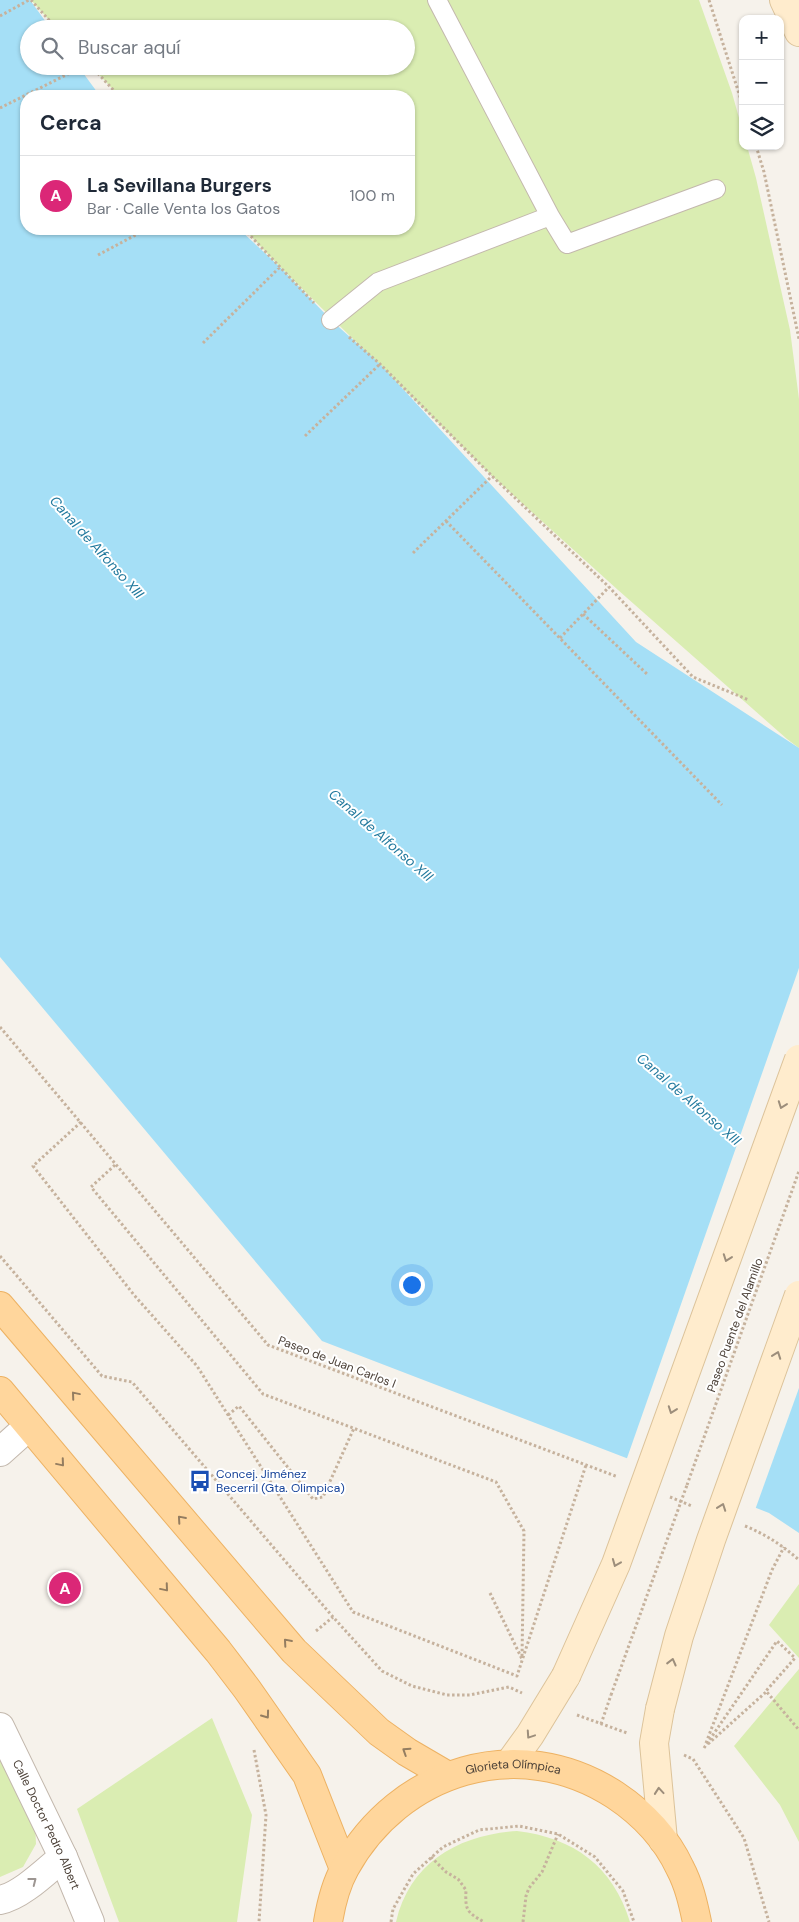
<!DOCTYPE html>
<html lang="es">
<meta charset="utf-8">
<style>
:root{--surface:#fff;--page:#f2f2f3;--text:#1f2937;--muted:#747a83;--line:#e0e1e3;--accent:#db2777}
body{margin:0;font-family:"DM Sans",sans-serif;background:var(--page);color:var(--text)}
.controls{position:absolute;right:15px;top:15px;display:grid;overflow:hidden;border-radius:10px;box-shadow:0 1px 4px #0004}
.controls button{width:45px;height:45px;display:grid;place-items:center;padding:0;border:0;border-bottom:1px solid var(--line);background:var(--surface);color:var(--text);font:25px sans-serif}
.you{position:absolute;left:411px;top:1284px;width:18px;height:18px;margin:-12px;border:4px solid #fff;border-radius:50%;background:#1a73e8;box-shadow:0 0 0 8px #1a73e833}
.badge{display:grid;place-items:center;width:32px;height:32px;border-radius:50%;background:var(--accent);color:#fff;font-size:16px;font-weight:700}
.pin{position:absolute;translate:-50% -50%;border:2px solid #fff;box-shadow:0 1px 5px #0006}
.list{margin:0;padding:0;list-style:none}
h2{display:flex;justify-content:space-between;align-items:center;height:65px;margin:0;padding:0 20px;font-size:21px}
h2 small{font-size:16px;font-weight:400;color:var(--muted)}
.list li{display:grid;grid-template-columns:32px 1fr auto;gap:15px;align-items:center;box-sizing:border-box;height:80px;padding:0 20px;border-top:1px solid var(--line)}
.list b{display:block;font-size:19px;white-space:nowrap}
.list p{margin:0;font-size:16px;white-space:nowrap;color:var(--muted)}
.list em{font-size:16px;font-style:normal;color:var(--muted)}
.icon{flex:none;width:28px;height:28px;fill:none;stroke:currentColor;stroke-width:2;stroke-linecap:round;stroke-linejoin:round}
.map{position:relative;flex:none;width:799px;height:1922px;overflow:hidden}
.search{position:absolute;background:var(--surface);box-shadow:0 1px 4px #0004;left:20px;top:20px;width:395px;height:55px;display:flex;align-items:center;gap:12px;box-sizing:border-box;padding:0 18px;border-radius:28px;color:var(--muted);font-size:19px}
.panel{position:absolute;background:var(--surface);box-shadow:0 1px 4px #0004;left:20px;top:90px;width:395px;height:145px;border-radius:20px}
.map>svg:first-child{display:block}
</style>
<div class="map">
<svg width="799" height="1922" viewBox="0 0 799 1922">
<rect width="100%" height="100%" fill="#f6f2eb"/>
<path fill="#daedb2" d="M31 0H699L732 93 743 132V146H747L756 178 790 330 799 399V748L787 739 618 590 492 476 280 267 244 229H409V96H119L91 66H406V29H57Z
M799 1584V1658L769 1625Z
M799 1669V1842L780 1805 734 1746Z
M212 1718 252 1815 237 1922H119L77 1809Z
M0 1759 35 1823 36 1844 23 1867 0 1877Z
M517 1831C574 1838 613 1866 630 1922H396C410 1862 459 1835 517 1831Z"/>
<path fill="#a5dff6" d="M0 0H30L51 29H29V66H78L100 96H26V229H239L280 267 331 320 380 364 636 642 799 748V1533L769 1513 322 1341 0 957Z"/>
<path fill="#f6f2eb" d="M799 968V1388L755 1510 626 1461Z"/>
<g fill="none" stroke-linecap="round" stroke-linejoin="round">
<g stroke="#c3b8ad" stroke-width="20">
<path id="lane" d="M437 0 550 216 567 244 716 189
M331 320 378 282 550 216"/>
</g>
<g stroke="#c3b8ad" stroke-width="30">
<g id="street">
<path d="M0 1452 29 1426"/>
<path id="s1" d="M0 1727 63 1857 90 1922"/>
<path d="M0 1900C21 1896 46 1871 63 1857"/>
</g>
</g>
<g stroke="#dcc39a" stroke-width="30">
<path id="secondary" d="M784 0 799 32
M660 1709 654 1743 663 1840
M509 1764 530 1735 566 1676"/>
</g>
<g stroke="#edb263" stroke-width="30">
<g id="primary">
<path d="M0 1306 294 1651 379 1732 407 1752 448 1776"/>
<path d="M0 1391 218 1651 247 1689 307 1775 344 1869"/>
<path id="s2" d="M328 1922C331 1904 336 1884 345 1868 399 1770 519 1732 615 1795 642 1813 666 1838 680 1868 689 1885 693 1903 697 1922"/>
</g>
</g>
<path stroke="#c6b29d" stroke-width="3" stroke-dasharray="2.5 2.5" stroke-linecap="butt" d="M31 0 57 29
M709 0 743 106
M0 16 29 0
M91 66 119 96
M0 108 84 66
M756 146 764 172 799 339
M244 229 314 303
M98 255 147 229
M349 337 380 364 492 476 609 587 693 677 749 700
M203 343 280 267
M305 436 380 364
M446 521 722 805
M413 553 492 476
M583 614 647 674
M560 638 609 587
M0 1027 268 1345 618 1477
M81 1122 33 1166 134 1295 197 1366 353 1612 517 1676 586 1465
M115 1165 91 1187 263 1394 496 1482 524 1531 522 1657
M0 1256 102 1376 132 1382 333 1617 382 1671 412 1686 447 1695H470L509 1687 522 1693
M228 1415 239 1406 313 1499 323 1497 354 1428
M687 1485 799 1171
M670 1497 692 1506
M745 1526C765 1534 782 1545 799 1560
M490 1593 522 1659
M316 1631 333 1617
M577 1715 627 1733
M601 1724 611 1695
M706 1743 772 1570 784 1547
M708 1744 766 1692
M704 1748 777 1641 795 1658 766 1691 799 1730
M254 1750 266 1815 259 1922
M684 1755 693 1759 744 1838 769 1922
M431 1857 446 1872 458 1879 466 1890C465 1911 467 1912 484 1922
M391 1922 393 1909 413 1874 443 1847 479 1830 519 1826 558 1834 595 1857 623 1891 634 1922
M523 1922 526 1896 529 1888 542 1872 558 1834"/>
<use href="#lane" stroke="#fff" stroke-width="18"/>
<use href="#street" stroke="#fff" stroke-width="28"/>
<use href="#secondary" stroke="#ffeccd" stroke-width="28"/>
<use href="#primary" stroke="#ffd69c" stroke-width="28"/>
<g stroke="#dcc39a" stroke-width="30" stroke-linecap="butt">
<path id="secondary-bridge" d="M566 1676 616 1564 799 1059
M660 1709 679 1636 711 1540 799 1295"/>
</g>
<path stroke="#c6b29d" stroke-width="3" stroke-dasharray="2.5 2.5" stroke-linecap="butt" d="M611 1695 687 1485"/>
<use href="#secondary-bridge" stroke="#ffeccd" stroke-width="28"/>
</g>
<defs><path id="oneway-chevron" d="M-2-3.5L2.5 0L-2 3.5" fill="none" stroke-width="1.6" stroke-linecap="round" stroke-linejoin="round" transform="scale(1.25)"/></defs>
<g stroke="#9d8e7b">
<use href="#oneway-chevron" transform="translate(782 1105) rotate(110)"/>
<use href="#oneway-chevron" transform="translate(727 1258) rotate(110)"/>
<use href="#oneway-chevron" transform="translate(777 1355) rotate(-70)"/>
<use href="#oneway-chevron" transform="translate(672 1410) rotate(110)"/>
<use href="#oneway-chevron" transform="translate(722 1507) rotate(-70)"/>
<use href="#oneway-chevron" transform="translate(616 1563) rotate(112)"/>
<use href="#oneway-chevron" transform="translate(672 1662) rotate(-76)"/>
<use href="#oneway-chevron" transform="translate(530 1735) rotate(124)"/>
<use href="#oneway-chevron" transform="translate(659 1791) rotate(-95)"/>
</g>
<g stroke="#947d60">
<use href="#oneway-chevron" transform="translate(75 1395) rotate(-130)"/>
<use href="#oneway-chevron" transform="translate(61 1463) rotate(50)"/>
<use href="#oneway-chevron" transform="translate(181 1519) rotate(-131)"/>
<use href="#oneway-chevron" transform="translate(165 1588) rotate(50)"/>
<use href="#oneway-chevron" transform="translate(287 1642) rotate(-131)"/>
<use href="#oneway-chevron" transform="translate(266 1715) rotate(54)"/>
<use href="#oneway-chevron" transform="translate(406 1751) rotate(-147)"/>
</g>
<use stroke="#9d9692" href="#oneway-chevron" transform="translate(33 1881) rotate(-38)"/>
<defs>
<g id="bus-bare" transform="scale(1.725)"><path d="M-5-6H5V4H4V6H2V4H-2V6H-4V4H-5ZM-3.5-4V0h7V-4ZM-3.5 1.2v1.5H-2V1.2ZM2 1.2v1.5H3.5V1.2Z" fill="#1a4fb4" stroke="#fff" stroke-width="2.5" paint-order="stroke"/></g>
</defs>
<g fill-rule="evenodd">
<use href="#bus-bare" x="200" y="1481"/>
</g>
<g text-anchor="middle" stroke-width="4" stroke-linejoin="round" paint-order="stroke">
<g font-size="12" fill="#4c4138" stroke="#fff">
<text transform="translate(735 1325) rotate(-70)" y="4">Paseo Puente del Alamillo</text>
<text transform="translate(337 1362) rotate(21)" y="4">Paseo de Juan Carlos I</text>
<text dy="4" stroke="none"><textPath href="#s2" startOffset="264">Glorieta Olímpica</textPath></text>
<text dy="4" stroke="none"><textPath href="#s1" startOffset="108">Calle Doctor Pedro Albert</textPath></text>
</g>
<g font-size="12" fill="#164399" stroke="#fff" text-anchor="start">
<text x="216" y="1478">Concej. Jiménez<tspan x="216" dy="14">Becerril (Gta. Olimpica)</tspan></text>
</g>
<g font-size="14" font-style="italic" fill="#237a9e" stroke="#fff">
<text transform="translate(97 547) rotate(48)" y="5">Canal de Alfonso XIII</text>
<text transform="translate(381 835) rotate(41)" y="5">Canal de Alfonso XIII</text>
<text transform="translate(689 1099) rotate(41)" y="5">Canal de Alfonso XIII</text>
</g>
</g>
</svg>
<div class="controls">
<button>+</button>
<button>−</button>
<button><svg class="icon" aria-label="layers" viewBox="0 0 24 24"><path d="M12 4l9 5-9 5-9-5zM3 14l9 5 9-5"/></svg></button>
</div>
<div class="you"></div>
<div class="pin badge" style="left:65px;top:1588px">A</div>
<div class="search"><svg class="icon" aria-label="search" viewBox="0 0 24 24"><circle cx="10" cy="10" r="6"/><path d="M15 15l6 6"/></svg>Buscar aquí</div>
<section class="panel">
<h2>Cerca<small></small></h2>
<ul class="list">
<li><span class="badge">A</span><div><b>La Sevillana Burgers</b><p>Bar · Calle Venta los Gatos</p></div><em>100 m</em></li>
</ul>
</section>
</div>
